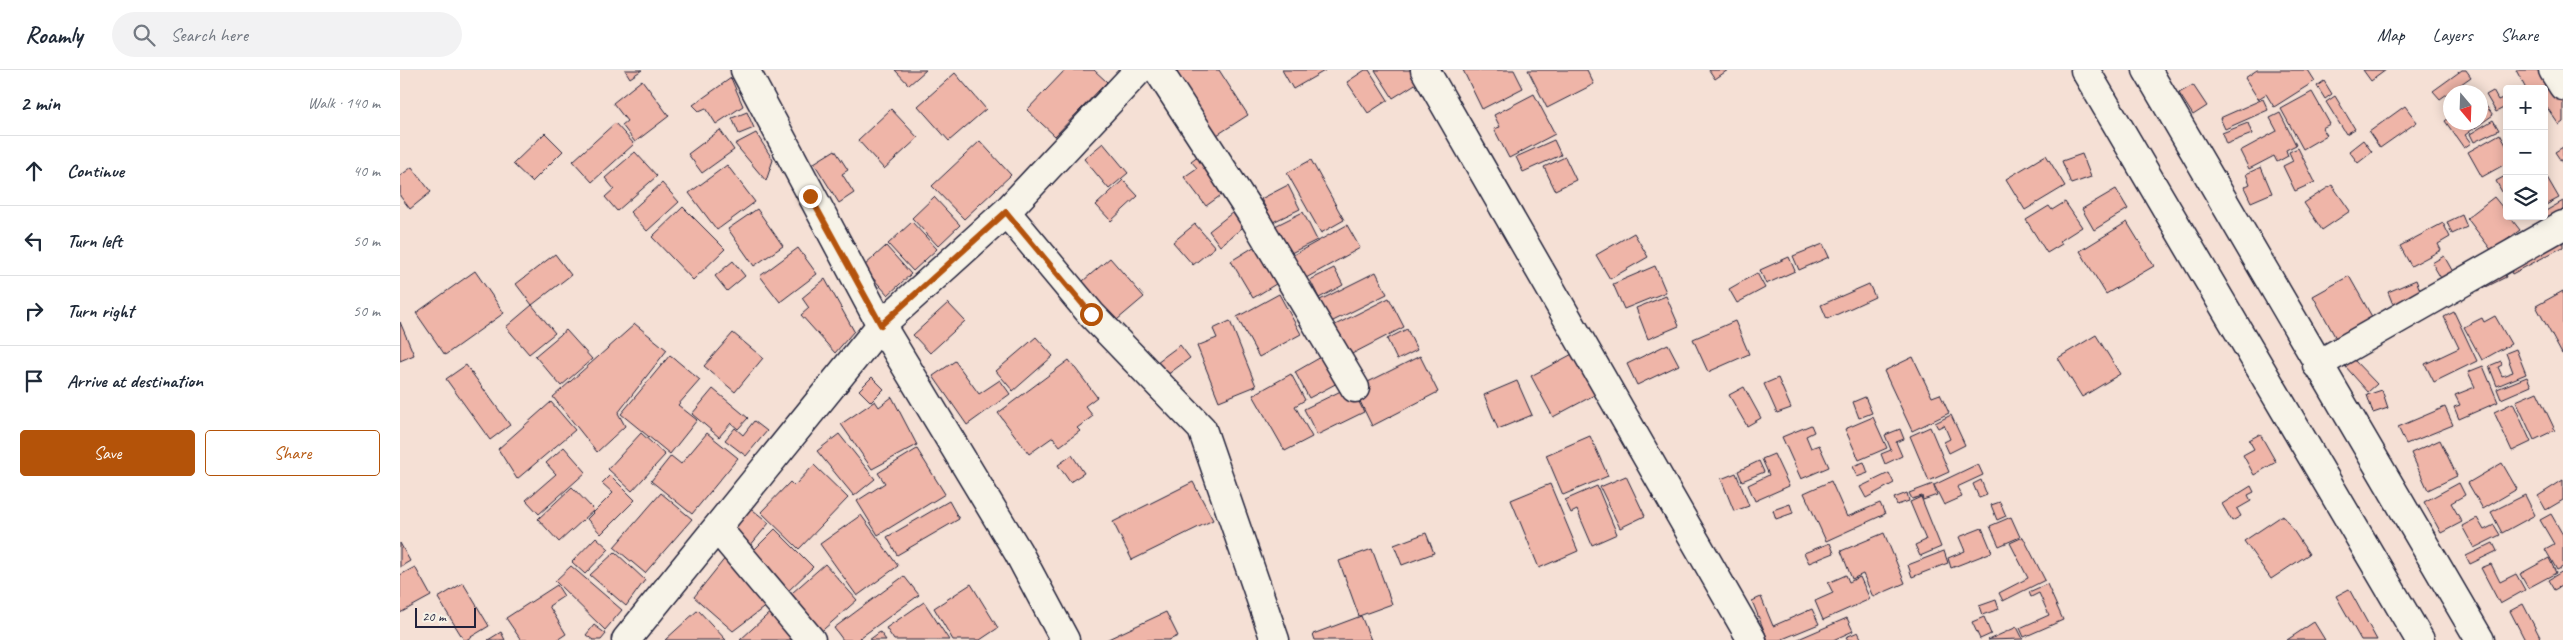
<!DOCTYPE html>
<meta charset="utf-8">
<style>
:root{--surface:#fff;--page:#f2f2f3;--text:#1f2937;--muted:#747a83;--line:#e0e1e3;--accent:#b45309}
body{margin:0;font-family:Caveat,sans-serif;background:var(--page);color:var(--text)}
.controls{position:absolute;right:15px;top:15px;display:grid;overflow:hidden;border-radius:5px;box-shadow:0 2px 12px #0003}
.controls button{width:45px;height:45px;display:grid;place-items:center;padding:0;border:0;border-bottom:1px solid var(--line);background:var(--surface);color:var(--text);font:25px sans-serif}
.compass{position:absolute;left:2043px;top:15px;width:45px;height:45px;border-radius:50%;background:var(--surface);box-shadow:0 2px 12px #0003;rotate:161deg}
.scale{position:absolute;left:15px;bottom:12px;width:61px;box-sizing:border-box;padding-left:5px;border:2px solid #22223b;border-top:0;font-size:14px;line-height:18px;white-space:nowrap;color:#22223b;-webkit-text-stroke:4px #f7f3e8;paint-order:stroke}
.stop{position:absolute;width:15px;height:15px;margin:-11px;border:4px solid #b45309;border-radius:50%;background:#fff}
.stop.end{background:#b45309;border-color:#fff;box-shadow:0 1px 5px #0008}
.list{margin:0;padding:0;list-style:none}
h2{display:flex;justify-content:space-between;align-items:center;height:65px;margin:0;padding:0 20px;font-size:21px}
h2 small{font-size:16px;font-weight:400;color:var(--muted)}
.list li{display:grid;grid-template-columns:32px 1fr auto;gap:15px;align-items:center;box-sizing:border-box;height:70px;padding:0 20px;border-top:1px solid var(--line)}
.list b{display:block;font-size:19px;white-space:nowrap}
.list em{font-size:16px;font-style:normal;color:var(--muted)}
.actions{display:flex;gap:10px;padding:15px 20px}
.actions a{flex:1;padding:11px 0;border:1px solid var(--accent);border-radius:5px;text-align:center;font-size:18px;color:var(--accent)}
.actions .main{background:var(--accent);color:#fff}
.icon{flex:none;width:28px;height:28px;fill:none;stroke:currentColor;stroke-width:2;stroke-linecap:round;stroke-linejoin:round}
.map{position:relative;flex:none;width:2163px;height:570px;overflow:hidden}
header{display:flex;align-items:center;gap:30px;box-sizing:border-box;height:70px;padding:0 25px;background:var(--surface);border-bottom:1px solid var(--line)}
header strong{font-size:24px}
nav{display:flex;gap:28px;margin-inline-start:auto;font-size:18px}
.search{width:350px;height:45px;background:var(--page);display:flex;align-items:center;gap:12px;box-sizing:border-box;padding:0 18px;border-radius:28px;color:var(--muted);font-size:19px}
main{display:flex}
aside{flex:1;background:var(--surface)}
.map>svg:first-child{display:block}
</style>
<header>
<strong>Roamly</strong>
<div class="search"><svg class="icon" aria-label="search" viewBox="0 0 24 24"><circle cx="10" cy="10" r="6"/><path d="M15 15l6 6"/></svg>Search here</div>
<nav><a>Map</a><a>Layers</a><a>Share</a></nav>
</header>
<main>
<aside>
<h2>2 min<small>Walk · 140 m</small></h2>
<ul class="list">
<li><svg class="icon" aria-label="ahead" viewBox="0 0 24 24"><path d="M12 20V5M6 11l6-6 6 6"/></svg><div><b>Continue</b></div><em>40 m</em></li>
<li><svg class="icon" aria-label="left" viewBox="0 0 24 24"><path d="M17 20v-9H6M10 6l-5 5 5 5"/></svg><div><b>Turn left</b></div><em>50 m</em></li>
<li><svg class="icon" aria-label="right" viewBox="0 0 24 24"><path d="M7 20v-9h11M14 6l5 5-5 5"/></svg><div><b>Turn right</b></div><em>50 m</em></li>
<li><svg class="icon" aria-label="arrive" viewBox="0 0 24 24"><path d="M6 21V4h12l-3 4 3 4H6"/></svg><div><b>Arrive at destination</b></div></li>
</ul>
<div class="actions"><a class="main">Save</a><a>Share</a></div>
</aside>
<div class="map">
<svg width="2163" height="570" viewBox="0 0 2163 570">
<rect width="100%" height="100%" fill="#f5e0d5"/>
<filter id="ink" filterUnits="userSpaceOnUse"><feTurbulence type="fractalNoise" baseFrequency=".02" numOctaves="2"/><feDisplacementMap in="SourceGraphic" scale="10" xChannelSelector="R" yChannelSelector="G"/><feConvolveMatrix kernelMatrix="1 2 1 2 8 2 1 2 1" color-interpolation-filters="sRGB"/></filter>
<g filter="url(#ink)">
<path fill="#efb5a8" stroke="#22223b" d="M225 0H242L230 8Z
M495 0H526L509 15Z
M665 0H694L707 12 655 66 627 40Z
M775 0H819L848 45 817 65Z
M882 0H926L893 19Z
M965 0H969L988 30 968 43 947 12Z
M975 0H1014L1020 11 993 28Z
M1063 0H1114L1123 18 1082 39Z
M1128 0H1187L1194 14 1147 38Z
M1309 0H1328L1315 9Z
M1857 0H1908L1915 11 1874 37 1866 24 1858 29 1845 8Z
M1963 0H1986L1971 11Z
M2062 0H2066L2071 7 2040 29 2033 21Z
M2116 0H2147L2153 11 2138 19H2126Z
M555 3 586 39 549 71 518 36Z
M331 8 343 36 316 54 306 38 299 41 293 35Z
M242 10 269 46 235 72 222 55 227 51 213 33Z
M1924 11 1932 24 1925 29 1917 16Z
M1793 15 1807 36 1793 45 1779 23Z
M2155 15 2163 28V52L2159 55 2144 33V21Z
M2093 21 2098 30 2107 26V36L2096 42 2086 25Z
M1912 22 1930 54 1922 58 1927 65 1903 79 1881 39Z
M1134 24 1155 64 1109 88 1094 59 1100 57 1094 45Z
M1935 26 1955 59 1946 64 1926 32Z
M2080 28 2093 45 2065 65 2071 73 2064 78 2045 51 2050 47V52H2080Z
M1863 29 1868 40 1825 59 1820 48Z
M2005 36 2017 52 1980 78 1969 62Z
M491 39 518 68 484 99 458 70Z
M347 42 354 58 339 64 332 48Z
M1880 43 1896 75 1886 80 1888 86 1877 92 1874 86 1849 99 1840 81 1877 61 1870 48Z
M2093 50 2099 60 2074 72 2070 64Z
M215 53 234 74 192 112 173 91Z
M1848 53 1852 64 1826 74 1822 63Z
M320 60 334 80 302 103 288 84Z
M145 63 163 81 132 112 113 94Z
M356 63 373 90 366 111 335 74Z
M2100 64 2107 77V93L2082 107 2068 82Z
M1154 70 1161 85 1123 102 1116 87Z
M1963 70 1972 82 1958 93 1949 81Z
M580 71 611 105 564 149 532 116Z
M703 73 728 103 709 119 684 89Z
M2163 77V94L2155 82Z
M1898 78 1915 112 1895 121 1883 96 1893 91 1889 82Z
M435 80 448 100 442 104 454 123 439 133 414 93Z
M235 82 257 106 217 141 205 127 214 119 205 108Z
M803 82 831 118 806 136 784 107 797 98 791 91Z
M1682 84 1691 107 1671 114 1662 91Z
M1646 85 1665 116 1625 140 1606 109Z
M1165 87 1176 110 1155 120 1144 97Z
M911 90 944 150 921 163 887 103Z
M327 95 355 132 317 160 289 123Z
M12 97 31 122 10 139 0 126V106Z
M1861 97 1872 123 1851 132 1844 117 1850 114 1846 104Z
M2144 102 2159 128 2144 136Z
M2107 105V131L2096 111Z
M723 110 738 126 711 151 696 135Z
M262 113 279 132 247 161 230 142Z
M888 115 900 139 873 152 861 129Z
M1932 115 1950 141 1922 160 1904 133Z
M1716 119 1728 139 1694 160 1682 139Z
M534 127 560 155 538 176 512 148Z
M2094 127 2107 143V146H2109L2120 160 2092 181 2067 148Z
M2163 131V151L2150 158 2143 146 2144 142Z
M1665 132 1682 157 1660 171 1662 174 1647 183 1626 150 1649 136 1652 140Z
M842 135 853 149 820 176 809 161Z
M283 137 325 179 293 210 252 167Z
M357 139 383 176 354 196 328 159Z
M903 142 917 170 889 184 875 156Z
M2062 145 2067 157 2052 164 2047 152Z
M512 152 537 179 513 201 488 174Z
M1727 152 1754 196 1706 224 1680 181Z
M2043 153 2050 167 2038 174 2041 180 2011 196 2000 176Z
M795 154 815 177 793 195 773 172Z
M947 155 960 178 906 208 893 185Z
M1234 163 1248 187 1210 209 1196 185Z
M2163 163V177L2112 204 2106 192Z
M862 172 884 209 853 228 831 191Z
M1423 174 1429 187 1399 200 1393 186Z
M486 176 511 204 488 225 463 197Z
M398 178 417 204 380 232 360 206Z
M155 184 171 205 132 235 116 214Z
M2044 186 2057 209 2045 215 2032 193Z
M1389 187 1395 201 1366 214 1360 200Z
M710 188 744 227 711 255 677 216Z
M333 191 345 206 327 221 315 206Z
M1255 196 1266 222 1224 239 1213 214Z
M2101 196 2106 207 2078 221 2073 211Z
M934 198 943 215 919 228 910 210Z
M75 201 104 243 45 285 16 243Z
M976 202 987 224 929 253 918 231Z
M1357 203 1365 218 1337 233 1329 219Z
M1949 206 1975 252 1938 272 1913 226Z
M425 209 454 261 435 283 401 245 409 238 402 228Z
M2016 210 2024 230 1996 242 1988 222Z
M1469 214 1475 227 1427 249 1421 235Z
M2163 221V284H2162L2136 236Z
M879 224 901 264 859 287 837 247Z
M1266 226 1279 256 1248 269 1236 238Z
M989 228 1004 257 946 287 931 257Z
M548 233 565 251 530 283 513 265Z
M132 235 155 263 129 284 106 257Z
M2054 242 2077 291 2034 312 2025 294 2059 278 2044 247Z
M2095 246 2111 274 2082 290 2064 257 2082 248 2084 252Z
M830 251 856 316 819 331 797 276 817 268 813 259Z
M1335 251 1349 284 1308 302 1293 269Z
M0 252 14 285 0 291Z
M235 254 267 280 218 343 225 356 197 382 153 327Z
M1007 259 1017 280 997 290 987 269Z
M166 260 192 289 161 316 135 286Z
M333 263 363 288 335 322 304 296Z
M1696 265 1720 304 1682 327 1658 288Z
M636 267 653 286 613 321 596 301Z
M1268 274 1279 295 1237 315 1227 294Z
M780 275 790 288 767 305 757 292Z
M2116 279 2126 304 2097 316 2089 296 2101 291 2102 295 2098 297 2102 306 2113 302 2106 283Z
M1178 281 1200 322 1153 347 1131 306Z
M928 283 943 310 909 328 895 302Z
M270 285 300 310 278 335 297 350 270 384 221 344Z
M1020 286 1038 322 972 356 954 319Z
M1513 287 1532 327 1540 324 1549 343 1512 361 1484 301Z
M1953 289 1977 314 1968 322 1945 296Z
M669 290 697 327 685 336 693 346 677 358 680 361 660 376 653 367 629 384 598 343Z
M555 291 579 324 600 310 610 324 567 355 533 306Z
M66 295 110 355 90 370 46 309Z
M2083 296 2098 332 2059 349 2054 337 2060 335 2055 325 2075 317 2068 302Z
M891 304 905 330 895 336 912 367 885 381 853 325Z
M472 307 484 319 471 332 459 320Z
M2127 307 2131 316 2101 329 2097 319Z
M1378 308 1391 338 1377 343 1364 314Z
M1117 311 1132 345 1098 359 1084 325Z
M951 316 964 342 917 365 904 339Z
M1344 317 1361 348 1347 356 1329 325Z
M313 319 348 348 338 359 331 353 319 367 292 344Z
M1982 320 1988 338 1973 343 1967 325Z
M2137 322 2155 360 2134 370 2116 331Z
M492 327 517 375 472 399 441 354 475 331 479 337Z
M1465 327 1472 343 1459 348 1453 332Z
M151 332 175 360 117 409 98 379Z
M2113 333 2131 372 2112 381 2094 342Z
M2045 337 2053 355 2006 374 1998 357Z
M1551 345 1565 375 1549 383 1544 372 1550 369 1544 355 1538 358 1535 353Z
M1473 347 1487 378 1459 390 1445 359Z
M354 351 367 361 346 386 325 370 335 358 343 365Z
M1411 355 1414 362 1406 366 1411 378 1419 375 1429 397 1401 409 1382 367Z
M1530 357 1549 402 1529 411 1510 366Z
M1500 359 1504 369 1496 372 1502 386 1485 394 1481 384 1491 380 1485 365Z
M241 363 265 385 232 421 208 399Z
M307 363 338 388 292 444 251 411 271 386 281 394Z
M439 364 475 409 454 426 417 381Z
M1860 364 1876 392 1854 405 1843 385 1854 379 1849 370Z
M1190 366 1208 406 1163 425 1146 385Z
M2040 370 2057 406 2028 420 2011 383Z
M164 377 186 402 139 444 126 430 156 404 146 393Z
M517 379 545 424 478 465 457 431 485 413 478 403Z
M1374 384 1389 416 1355 431 1348 415 1369 405 1362 389Z
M672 385 684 403 670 412 658 395Z
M1359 391 1364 402 1342 411 1338 401Z
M1464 392 1468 403 1457 407 1453 396Z
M2102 393 2117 419 2083 439 2068 413Z
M1578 394 1583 405 1557 417 1562 427 1544 435 1534 415Z
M414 395 448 428 399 479 361 442 390 412 394 416Z
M1336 403 1349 436 1334 441 1321 409Z
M1489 403 1494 413 1466 428 1460 417Z
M210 405 235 430 201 464 187 449 213 423 202 413Z
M1226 406 1245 446 1220 458 1200 417Z
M1581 410 1587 425 1579 428 1573 414Z
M2163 410V430L2146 440 2138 426Z
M1431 411 1447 447 1480 433 1485 444 1426 471 1404 423Z
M793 412 813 450 732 490 713 452Z
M2059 413 2065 425 2051 433 2062 452 2041 463 2024 432Z
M1150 414 1178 481 1139 498 1111 430Z
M1533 414 1537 425 1523 430 1522 426 1512 429 1509 423Z
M1197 416 1217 464 1192 475 1177 440 1171 443 1165 430Z
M1851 416 1854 422 1848 425 1851 431 1837 439 1841 446 1832 451 1822 434Z
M172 417 194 440 159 472 138 449Z
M261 423 292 449 245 503 214 477Z
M1507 423 1509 431 1497 435 1494 428Z
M2125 425 2135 445 2102 463 2091 442Z
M1521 427 1541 477 1520 486 1515 475 1526 470 1510 432Z
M549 431 559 449 497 485 487 467Z
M1600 432 1606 446 1597 450 1591 435Z
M1390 434 1393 443 1376 449 1373 440Z
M348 436 369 453 345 482 324 465Z
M2151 444 2163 465V497L2157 500 2145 479 2154 474 2140 450Z
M461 445 498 496 457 526 420 474Z
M1883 445 1909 484 1871 509 1844 471Z
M1611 447 1620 467 1599 476 1590 456Z
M2077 448 2084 460 2094 455 2100 465 2074 478 2062 456Z
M1582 458 1592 482 1551 498 1548 488 1565 481 1559 467Z
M375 459 413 497 385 524 348 486Z
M1026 463 1034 483 1002 495 994 475Z
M1484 463 1505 513 1473 527 1463 504 1452 509 1441 481Z
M196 467 209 479 185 504 172 492Z
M1623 467 1645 510 1603 531 1599 523 1628 508 1610 473Z
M0 473 10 491 0 497Z
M1430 473 1434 483 1409 493 1404 483Z
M2093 473 2097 481 2070 494 2066 486Z
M972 479 992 534 959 546 939 491Z
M1544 481 1548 493 1512 507 1508 495Z
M215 482 245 510 226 536 190 505Z
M330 482 375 529 333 561 294 527Z
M2149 488 2156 503 2128 518 2120 504Z
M425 494 457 530 416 566 384 530Z
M2091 494 2100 512 2116 504 2125 520 2100 534 2081 498Z
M171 496 222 540 205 560 155 511Z
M15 497 31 526 0 543V505Z
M2163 501V515L2154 520 2148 510Z
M1446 505 1449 512 1460 507 1470 529 1423 550 1415 531 1433 523 1428 513Z
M504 506 519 525 457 570H443L434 558Z
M63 513 89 556 66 570H64L38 528Z
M571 514 598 558 580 570H553L534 538Z
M1647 514 1663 550 1624 567 1620 558 1649 545 1639 523 1631 527 1629 522Z
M157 515 164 526 149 536 166 564 157 570H121L106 548Z
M1949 519 1977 570H1961L1936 526Z
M1361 527 1373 556 1412 539 1419 554 1380 570H1368L1352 531Z
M1596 530 1599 539 1582 545 1579 536Z
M524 532 549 570H494L486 558Z
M2123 534 2140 567 2135 570H2125L2110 541Z
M376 537 395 570H340Z
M298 540 326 570H265Z
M766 542 778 566 769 570H706Z
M961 546 971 570H915L913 564Z
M1584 547 1591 564 1580 569 1572 552Z
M1447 548 1453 561 1433 570H1396Z
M1914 552 1925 570H1887Z
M194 555 206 564 201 570H193L186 565Z
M1617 557 1623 569 1588 570Z
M101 562 105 570H88Z
M480 562 486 570H469Z
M1458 562 1462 570H1448L1446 567Z"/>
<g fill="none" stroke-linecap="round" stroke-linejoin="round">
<g stroke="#22223b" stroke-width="31">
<path id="minor" d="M345 0 481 255 618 482 665 570
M758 0 854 148 955 318
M1025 0 1352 570
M1685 0 2020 570
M1747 0 2080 570
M2153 0 2163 16
M606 142 691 244 802 359 875 570
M1917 295 2163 155
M317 458 411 570
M226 570 481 255 606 142 739 0"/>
</g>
<use href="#minor" stroke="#f7f3e8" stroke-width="28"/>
</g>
</g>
<g fill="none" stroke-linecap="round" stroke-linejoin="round" filter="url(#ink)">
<path stroke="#b45309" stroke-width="6" d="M410 126 481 255 606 142 691 244"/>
</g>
</svg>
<div class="controls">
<button>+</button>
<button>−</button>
<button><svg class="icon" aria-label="layers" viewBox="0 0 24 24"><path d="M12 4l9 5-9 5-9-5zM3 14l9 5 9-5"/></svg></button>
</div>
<svg class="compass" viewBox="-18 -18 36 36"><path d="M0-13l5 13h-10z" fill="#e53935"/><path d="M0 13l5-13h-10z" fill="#747a83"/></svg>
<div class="scale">20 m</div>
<div class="stop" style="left:691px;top:244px"></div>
<div class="stop end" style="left:410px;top:126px"></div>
</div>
</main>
